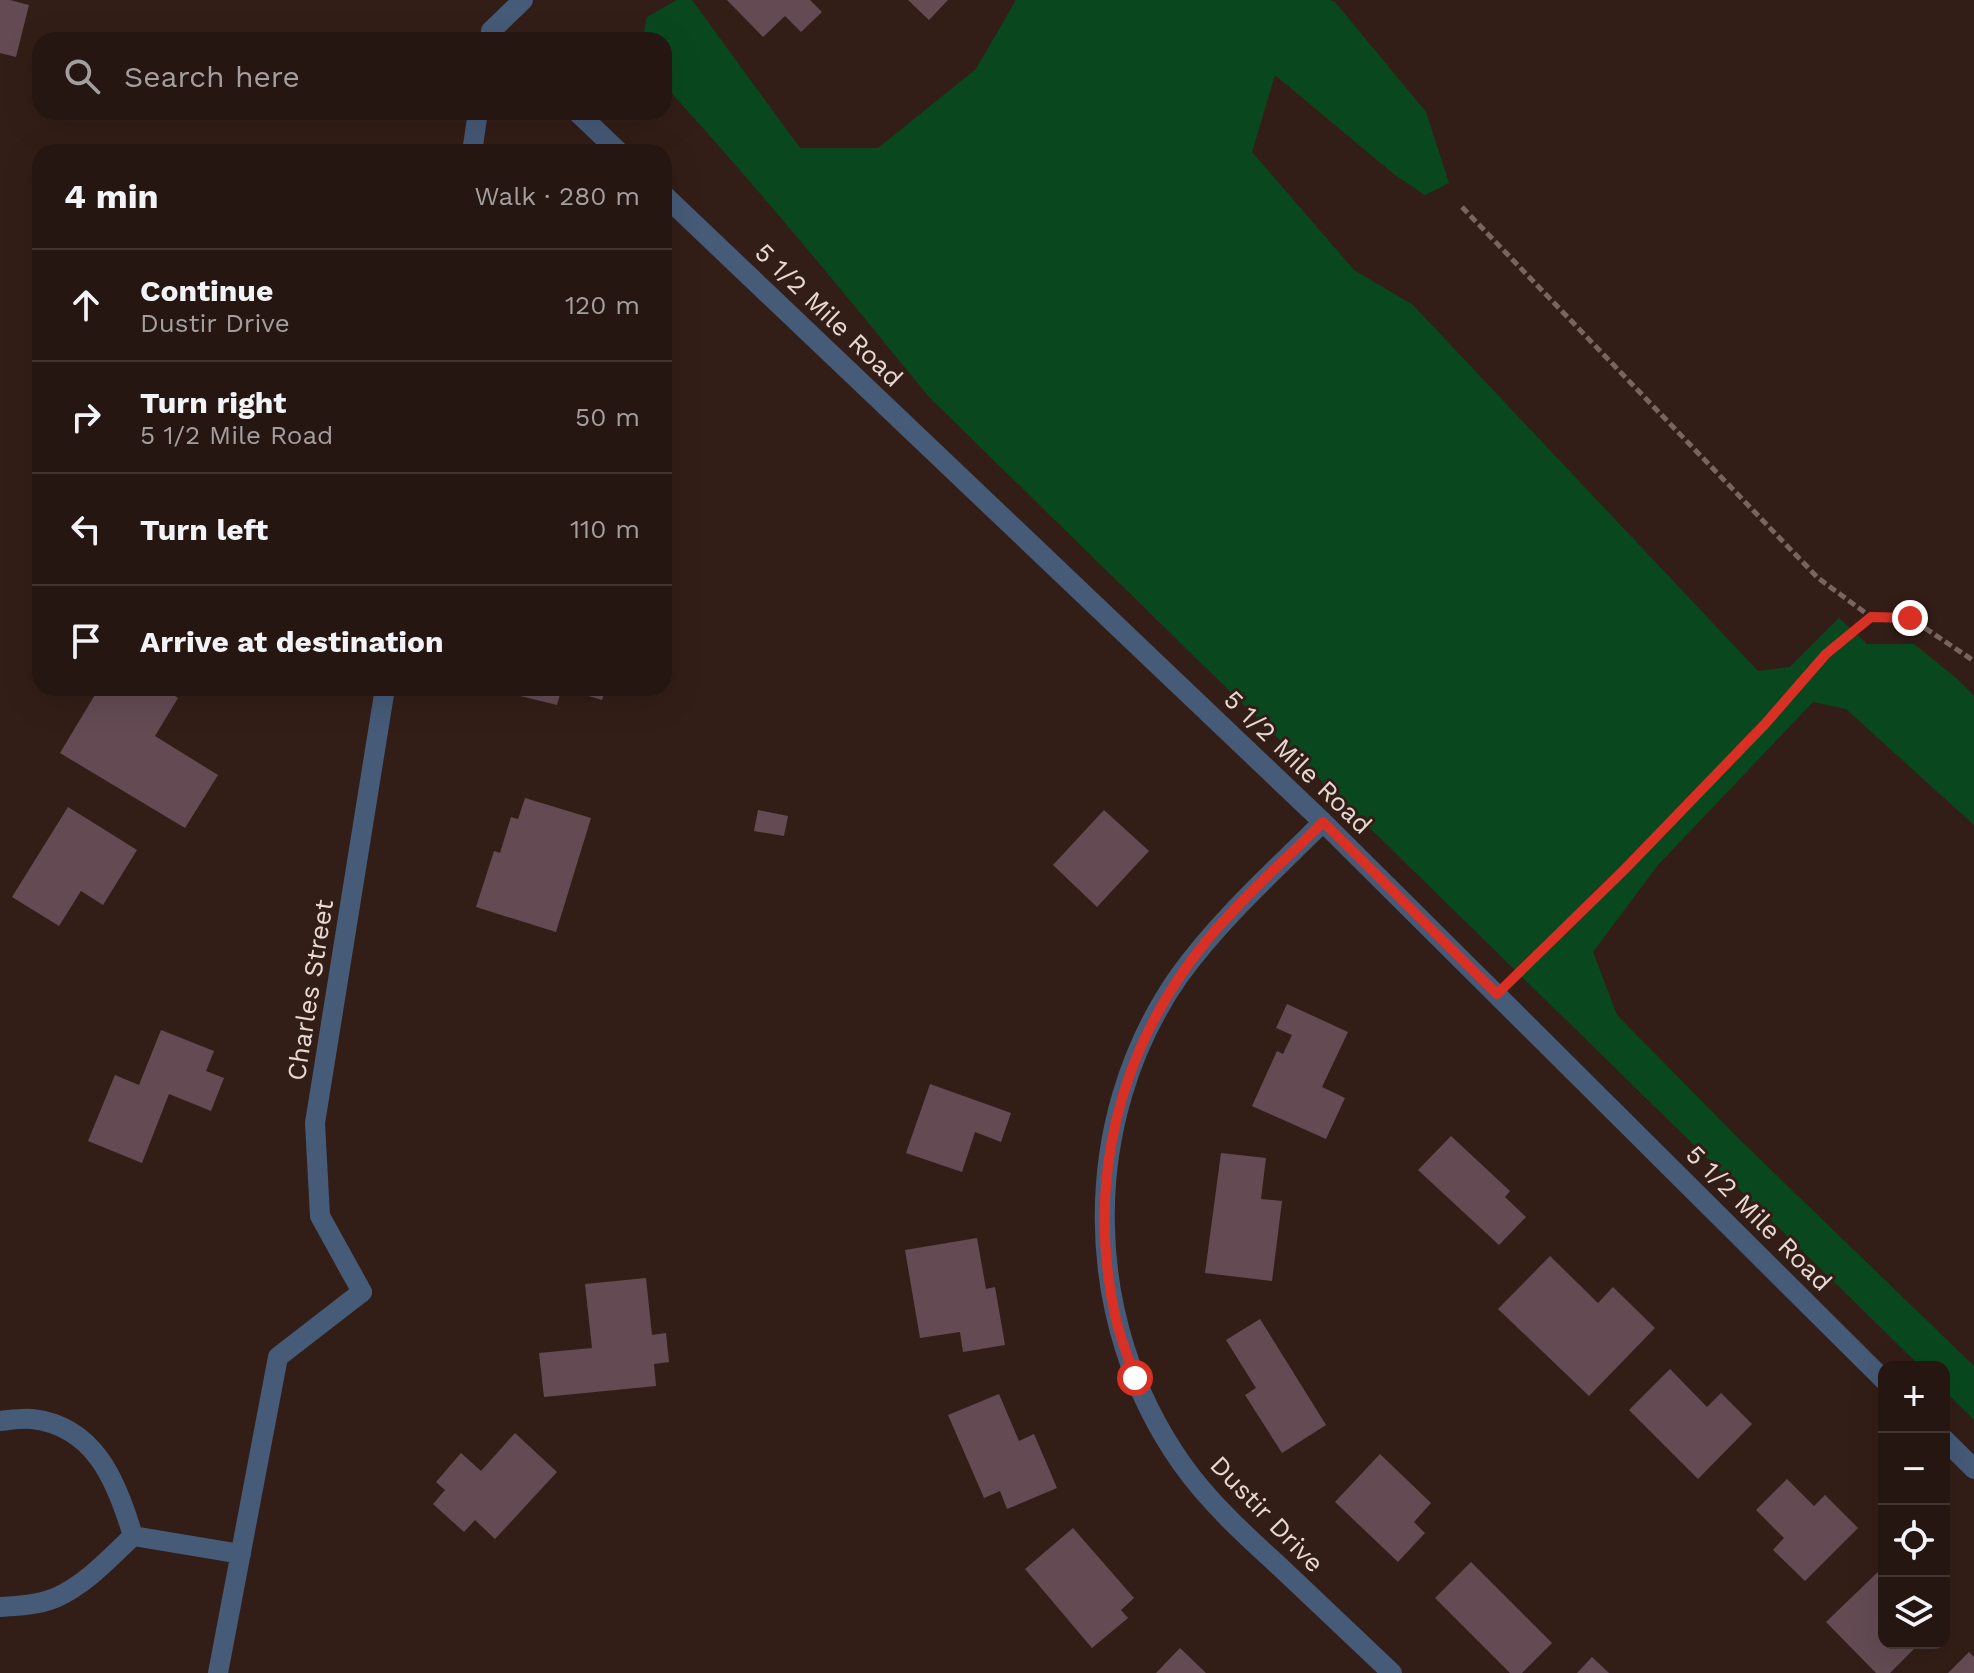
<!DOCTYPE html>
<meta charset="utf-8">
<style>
:root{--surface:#261611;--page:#2e1f1a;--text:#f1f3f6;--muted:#a49f9f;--line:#423531}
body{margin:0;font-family:"Work Sans",sans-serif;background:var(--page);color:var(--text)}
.controls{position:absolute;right:24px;bottom:24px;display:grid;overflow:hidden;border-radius:16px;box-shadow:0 8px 32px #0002}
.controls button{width:72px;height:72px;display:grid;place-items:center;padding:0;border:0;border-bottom:2px solid var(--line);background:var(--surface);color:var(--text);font:40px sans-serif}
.stop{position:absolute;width:24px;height:24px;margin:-18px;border:6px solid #d93025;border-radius:50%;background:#fff}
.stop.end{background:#d93025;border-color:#fff;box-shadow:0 2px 8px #0008}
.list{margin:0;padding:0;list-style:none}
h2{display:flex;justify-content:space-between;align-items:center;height:104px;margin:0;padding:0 32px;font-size:34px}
h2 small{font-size:26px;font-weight:400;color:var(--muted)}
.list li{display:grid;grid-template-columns:52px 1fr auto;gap:24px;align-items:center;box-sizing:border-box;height:112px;padding:0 32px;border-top:2px solid var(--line)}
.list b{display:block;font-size:30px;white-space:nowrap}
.list p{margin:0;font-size:26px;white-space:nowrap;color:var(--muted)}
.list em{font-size:26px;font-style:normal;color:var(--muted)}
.icon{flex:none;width:44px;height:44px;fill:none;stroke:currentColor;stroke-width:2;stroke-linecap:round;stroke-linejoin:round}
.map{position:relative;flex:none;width:1974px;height:1673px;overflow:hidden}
.search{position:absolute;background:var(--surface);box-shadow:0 8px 32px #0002;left:32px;top:32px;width:640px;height:88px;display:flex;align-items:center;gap:20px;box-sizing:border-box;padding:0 28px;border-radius:24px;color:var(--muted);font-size:30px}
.panel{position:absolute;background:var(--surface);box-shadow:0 8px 32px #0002;left:32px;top:144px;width:640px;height:552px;border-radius:24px}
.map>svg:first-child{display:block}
</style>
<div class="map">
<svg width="1974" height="1673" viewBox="0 0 1974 1673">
<rect width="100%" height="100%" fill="#331e17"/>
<path fill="#09481e" d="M677 0H692L800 148H878L976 69 1016 0H1330L1335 2 1426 112 1449 183 1425 195 1395 175 1275 75 1252 152 1354 270 1413 305 1758 671 1790 667 1839 618 1867 644H1914L1956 678 1974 696V825L1846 709 1813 702 1658 865 1593 952 1617 1015 1738 1138 1974 1366V1420L1944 1390V1367H1921L930 398C843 292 757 186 664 85V40H642L647 17Z"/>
<path fill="#644b53" d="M0 0H10L29 5 16 57 0 53Z
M727 0H810L822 12 801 32 785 16 763 37Z
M908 0H948L929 20Z
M99 688H162L178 698 155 736 218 775 185 828 60 753Z
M514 688H562L557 705 512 694Z
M562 688H606L602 700Z
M525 798 591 818 556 932 476 907 494 851 500 853 511 817 518 819Z
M68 807 137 850 103 905 81 891 59 926 12 897Z
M758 810 788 816 784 836 754 831Z
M1104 810 1149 851 1097 907 1053 865Z
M1287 1004 1348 1032 1322 1087 1345 1098 1326 1139 1252 1106 1277 1051 1283 1054 1292 1035 1276 1028Z
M161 1030 214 1051 206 1071 224 1078 211 1111 169 1094 142 1163 88 1141 115 1075 139 1085Z
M930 1084 1011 1113 1001 1142 975 1132 962 1172 906 1153Z
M1451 1136 1510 1191 1505 1197 1526 1217 1499 1245 1418 1170Z
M1221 1153 1266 1158 1261 1199 1282 1201 1272 1281 1205 1273Z
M977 1238 986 1289 995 1287 1005 1345 963 1352 960 1332 920 1338 905 1250Z
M1550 1256 1598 1303 1613 1287 1655 1328 1589 1396 1498 1309Z
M646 1278 652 1335 666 1333 669 1362 654 1364 656 1386 544 1397 539 1353 592 1348 585 1284Z
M1260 1319 1326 1425 1282 1453 1245 1395 1256 1388 1226 1340Z
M1670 1369 1707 1407 1721 1393 1752 1424 1698 1479 1629 1410Z
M999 1394 1019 1441 1034 1434 1057 1488 1007 1509 1000 1491 984 1498 948 1415Z
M515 1433 557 1472 495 1539 475 1520 464 1532 433 1504 445 1490 436 1482 461 1453 481 1471Z
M1380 1454 1431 1503 1414 1522 1425 1533 1398 1562 1335 1502Z
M1787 1479 1814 1506 1825 1495 1858 1528 1805 1581 1773 1550 1784 1538 1756 1510Z
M1073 1528 1134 1598 1121 1610 1128 1618 1092 1648 1025 1569Z
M1471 1562 1552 1643 1522 1673H1510L1435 1598Z
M1883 1567 1884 1643H1920L1890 1673H1876L1826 1622Z
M1180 1648 1206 1673H1156Z
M1969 1652 1974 1657V1673H1948Z
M1592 1657 1609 1673H1577Z"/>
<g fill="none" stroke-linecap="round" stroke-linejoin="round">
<path stroke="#77655e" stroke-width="5" stroke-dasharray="8 4" stroke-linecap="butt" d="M1462 207 1818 578 1871 617
M1515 977 1625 869 1765 724 1826 654 1871 617 1910 618 1974 661"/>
<path stroke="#465b78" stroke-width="20" d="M0 1421C10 1420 22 1418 32 1419 95 1426 117 1482 133 1536 110 1558 85 1585 55 1598 38 1605 18 1606 0 1607
M133 1536 241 1554
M218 1673 278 1357 362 1292"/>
<path stroke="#465b78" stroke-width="20" d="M490 40 491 31 523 0
M577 112 619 152
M472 152 478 112
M664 195 1323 822 1884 1380
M1323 822C1274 871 1220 919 1179 976 1078 1121 1081 1321 1182 1464 1209 1502 1244 1534 1278 1565 1316 1601 1354 1637 1392 1673
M362 1292 320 1216 315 1123 385 688
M1944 1439 1974 1469"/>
</g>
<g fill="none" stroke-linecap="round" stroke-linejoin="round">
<path stroke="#d93025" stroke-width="10" d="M1135 1378C1129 1359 1121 1340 1116 1320 1085 1182 1118 1048 1208 939 1242 898 1286 859 1323 822L1497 994 1625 869 1765 724 1826 654 1871 617 1910 618"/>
</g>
<g text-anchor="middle" stroke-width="6" stroke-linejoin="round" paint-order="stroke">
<g font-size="26" fill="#e7d8d3" stroke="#331e17">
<text transform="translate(829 315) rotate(44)" y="9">5 1/2 Mile Road</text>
<text transform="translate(1298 762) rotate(44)" y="9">5 1/2 Mile Road</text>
<text transform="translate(310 990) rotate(-81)" y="9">Charles Street</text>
<text transform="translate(1759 1218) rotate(45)" y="9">5 1/2 Mile Road</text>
<text transform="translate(1267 1514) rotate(46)" y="9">Dustir Drive</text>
</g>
</g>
</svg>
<div class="controls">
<button>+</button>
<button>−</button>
<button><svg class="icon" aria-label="locate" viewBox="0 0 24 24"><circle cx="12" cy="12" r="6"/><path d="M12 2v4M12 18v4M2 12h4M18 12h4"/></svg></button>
<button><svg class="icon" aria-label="layers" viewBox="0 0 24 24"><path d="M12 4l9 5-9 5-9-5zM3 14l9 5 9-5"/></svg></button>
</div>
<div class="stop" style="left:1135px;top:1378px"></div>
<div class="stop end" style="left:1910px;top:618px"></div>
<div class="search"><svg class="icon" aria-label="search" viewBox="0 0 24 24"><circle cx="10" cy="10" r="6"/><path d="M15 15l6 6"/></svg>Search here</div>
<section class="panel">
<h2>4 min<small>Walk · 280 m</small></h2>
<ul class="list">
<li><svg class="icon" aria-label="ahead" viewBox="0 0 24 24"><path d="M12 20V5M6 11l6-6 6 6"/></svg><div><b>Continue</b><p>Dustir Drive</p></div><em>120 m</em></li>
<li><svg class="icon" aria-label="right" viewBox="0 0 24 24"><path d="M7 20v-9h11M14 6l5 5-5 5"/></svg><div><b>Turn right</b><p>5 1/2 Mile Road</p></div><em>50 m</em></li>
<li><svg class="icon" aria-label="left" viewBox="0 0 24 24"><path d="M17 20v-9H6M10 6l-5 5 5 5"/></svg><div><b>Turn left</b></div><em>110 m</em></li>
<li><svg class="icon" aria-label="arrive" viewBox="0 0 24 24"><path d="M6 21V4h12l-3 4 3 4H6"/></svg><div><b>Arrive at destination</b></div></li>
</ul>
</section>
</div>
